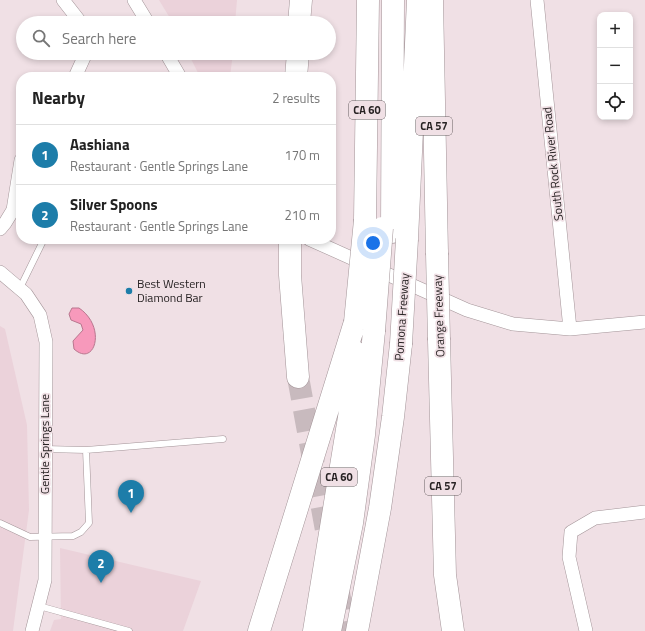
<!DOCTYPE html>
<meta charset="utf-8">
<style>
:root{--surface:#fff;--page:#f6f6f6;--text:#222;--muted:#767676;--line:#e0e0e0;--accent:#1d7da9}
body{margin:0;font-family:"Titillium Web",sans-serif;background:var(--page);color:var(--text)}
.controls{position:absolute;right:12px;top:12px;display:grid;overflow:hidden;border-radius:8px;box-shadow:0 2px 6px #0003}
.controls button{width:36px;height:36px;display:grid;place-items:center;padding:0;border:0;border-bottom:1px solid var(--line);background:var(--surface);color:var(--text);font:20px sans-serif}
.you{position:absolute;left:373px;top:243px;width:14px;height:14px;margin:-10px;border:3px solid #fff;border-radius:50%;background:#1a73e8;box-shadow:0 0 0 6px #1a73e833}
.badge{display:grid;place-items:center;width:26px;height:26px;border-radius:50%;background:var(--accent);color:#fff;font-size:13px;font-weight:700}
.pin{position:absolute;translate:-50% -33px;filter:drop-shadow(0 1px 2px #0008)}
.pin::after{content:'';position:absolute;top:21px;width:14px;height:12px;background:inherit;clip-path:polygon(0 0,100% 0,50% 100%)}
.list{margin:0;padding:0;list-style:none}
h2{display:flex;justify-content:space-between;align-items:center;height:52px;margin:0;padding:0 16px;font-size:17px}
h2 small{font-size:13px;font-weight:400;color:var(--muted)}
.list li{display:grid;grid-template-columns:26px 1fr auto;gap:12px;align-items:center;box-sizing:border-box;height:60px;padding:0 16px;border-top:1px solid var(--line)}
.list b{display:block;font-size:15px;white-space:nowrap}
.list p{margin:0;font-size:13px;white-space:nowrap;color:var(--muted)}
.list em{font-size:13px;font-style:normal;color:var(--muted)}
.icon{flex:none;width:22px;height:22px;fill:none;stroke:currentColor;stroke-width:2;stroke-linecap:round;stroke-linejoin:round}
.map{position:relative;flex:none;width:645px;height:631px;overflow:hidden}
.search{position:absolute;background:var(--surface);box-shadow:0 2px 6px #0003;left:16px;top:16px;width:320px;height:44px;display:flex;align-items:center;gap:10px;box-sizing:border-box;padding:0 14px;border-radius:22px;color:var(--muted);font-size:15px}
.panel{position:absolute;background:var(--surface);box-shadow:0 2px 6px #0003;left:16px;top:72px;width:320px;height:172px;border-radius:16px}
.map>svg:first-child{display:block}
</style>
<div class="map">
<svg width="645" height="631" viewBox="0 0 645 631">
<rect width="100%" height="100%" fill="#f0e0e5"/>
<path fill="#ebd2da" d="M159 0H237L235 23H173Z
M188 53H233L230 77H200Z
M0 326 5 329 27 425 29 510 13 631H0Z
M60 548 201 581 183 631H50L54 620 61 619Z"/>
<path fill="#f799bb" stroke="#b9768e" d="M72 308H79C107 327 95 368 74 349L73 341 83 330 81 324 71 320 69 314Z"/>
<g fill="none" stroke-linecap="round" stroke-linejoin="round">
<path stroke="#c8babe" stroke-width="22" stroke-dasharray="22 11" stroke-linecap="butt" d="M298 377 328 541
M338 589 347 631"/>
<g stroke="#a39498" stroke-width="7">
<path id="lane" d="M20 288 44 239
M45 449 86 450
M0 523 30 537 73 536 81 532 89 523 86 450 223 439
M39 606 129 631"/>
</g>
<g stroke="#a39498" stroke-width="14">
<path id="street" d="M63 0 81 23
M134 0 148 23
M537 0 570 329
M166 53 180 77
M75 77 86 53
M0 229 5 223 13 210 21 160
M309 239 467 310 513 324 570 329 645 322
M0 272 26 294 40 315 46 342 45 580 32 631
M586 631 569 557 571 532 595 518 645 512"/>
</g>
<g stroke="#a39498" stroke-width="23">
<path id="highway" d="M432 0 437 253
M299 23 301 0
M296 77 298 53
M365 220 368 0
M392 232 393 0
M290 239V275L298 377
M407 239 418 0
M439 340 445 575 453 631
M259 631 355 322
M314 631 351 405 354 351
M330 631 352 523 364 435 374 331
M357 631 380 508 393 417 401 344"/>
</g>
<use href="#lane" stroke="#fff" stroke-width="6"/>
<use href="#street" stroke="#fff" stroke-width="13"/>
<use href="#highway" stroke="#fff" stroke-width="22"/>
<g stroke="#a39498" stroke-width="23" stroke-linecap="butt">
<path id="highway-bridge" d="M437 253 439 340
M355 322 365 220
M374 331 382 228
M401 344 407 239"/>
</g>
<use href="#highway-bridge" stroke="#fff" stroke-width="22"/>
</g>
<circle fill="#1d7da9" stroke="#f0e0e5" stroke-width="1.5" cx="129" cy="291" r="4"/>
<g text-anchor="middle" stroke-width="3.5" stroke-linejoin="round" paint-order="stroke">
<g fill="#f0e0e5" stroke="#645c5e" stroke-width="1">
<rect x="349" y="101" width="36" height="18" rx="3"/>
<rect x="416" y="117" width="36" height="18" rx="3"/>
<rect x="321" y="468" width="36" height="18" rx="3"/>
<rect x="425" y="477" width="36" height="18" rx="3"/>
</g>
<g font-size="11" font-weight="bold" fill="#282324">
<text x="367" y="114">CA 60</text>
<text x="434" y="130">CA 57</text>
<text x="339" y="481">CA 60</text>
<text x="443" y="490">CA 57</text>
</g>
<g font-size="12" fill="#282324" stroke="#f0e0e5">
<text transform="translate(553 164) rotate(-96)" y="4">South Rock River Road</text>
<text transform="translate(439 316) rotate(-92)" y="4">Orange Freeway</text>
<text transform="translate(402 317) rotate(-86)" y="4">Pomona Freeway</text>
<text transform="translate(45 444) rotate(-90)" y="4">Gentle Springs Lane</text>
</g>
<g font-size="12" fill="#282324" stroke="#f0e0e5" text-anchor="start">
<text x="137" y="288">Best Western<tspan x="137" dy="14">Diamond Bar</tspan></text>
</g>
</g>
</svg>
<div class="controls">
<button>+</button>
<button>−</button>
<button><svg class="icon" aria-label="locate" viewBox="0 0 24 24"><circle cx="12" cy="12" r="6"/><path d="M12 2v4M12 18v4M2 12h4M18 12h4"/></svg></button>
</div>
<div class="you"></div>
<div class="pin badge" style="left:131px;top:513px">1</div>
<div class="pin badge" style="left:101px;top:583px">2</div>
<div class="search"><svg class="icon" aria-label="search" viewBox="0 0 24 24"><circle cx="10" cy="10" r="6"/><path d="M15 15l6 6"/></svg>Search here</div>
<section class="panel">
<h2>Nearby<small>2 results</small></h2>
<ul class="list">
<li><span class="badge">1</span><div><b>Aashiana</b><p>Restaurant · Gentle Springs Lane</p></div><em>170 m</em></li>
<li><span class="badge">2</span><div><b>Silver Spoons</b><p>Restaurant · Gentle Springs Lane</p></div><em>210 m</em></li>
</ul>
</section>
</div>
